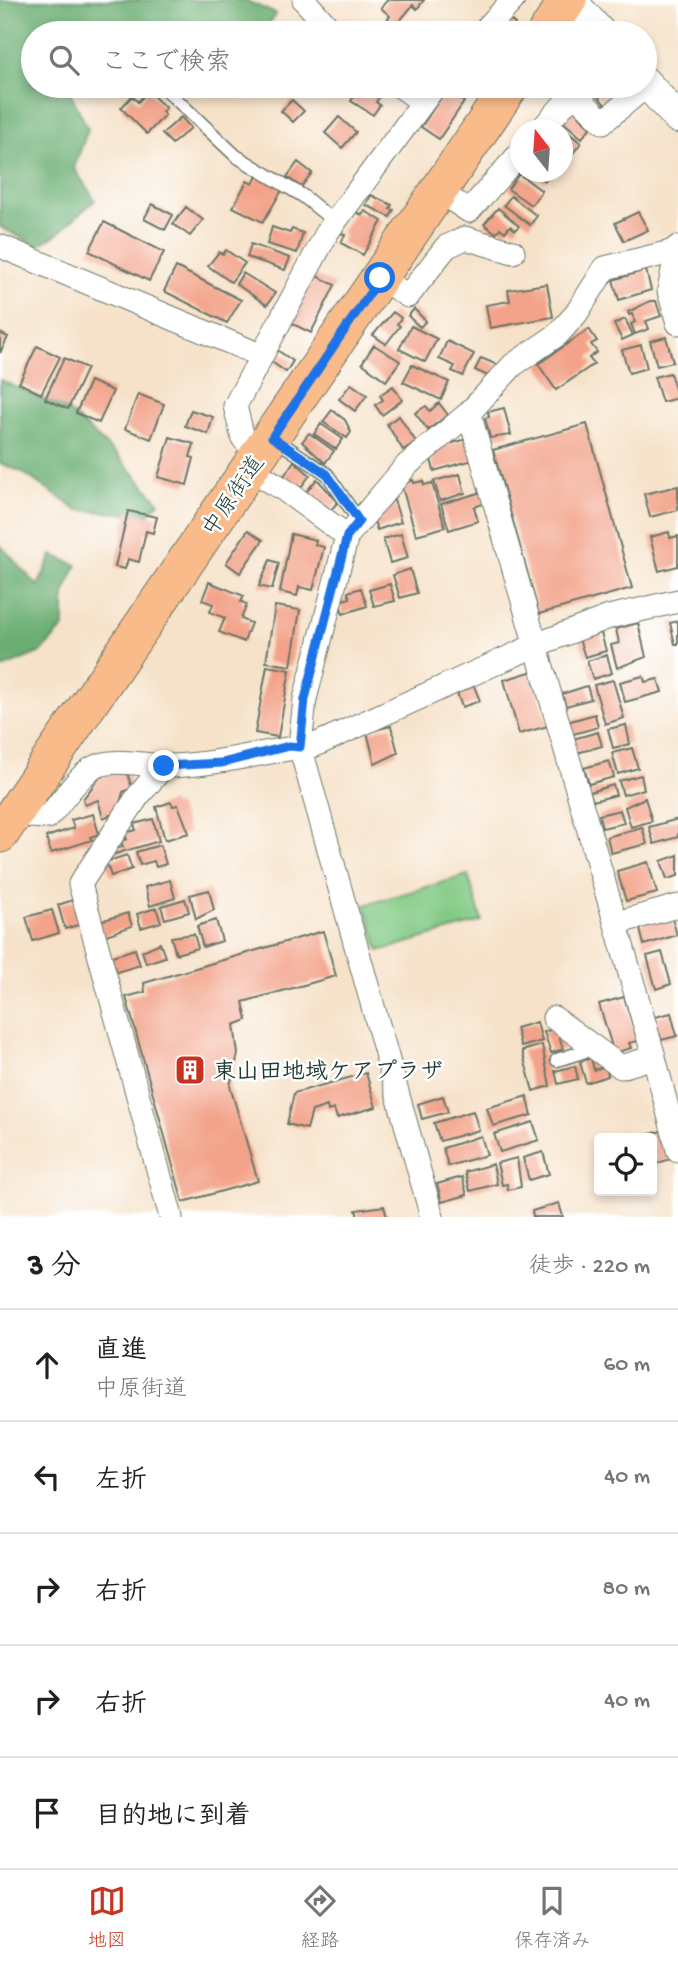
<!DOCTYPE html>
<html lang="ja">
<meta charset="utf-8">
<style>
:root{--surface:#fff;--page:#f6f6f6;--text:#202124;--muted:#757577;--line:#e0e0e0;--accent:#c8321e}
body{margin:0;font-family:"Gochi Hand","Klee One",sans-serif;background:var(--page);color:var(--text)}
.controls{position:absolute;right:21px;bottom:21px;display:grid;overflow:hidden;border-radius:7px;box-shadow:0 4px 10px #0003}
.controls button{width:63px;height:63px;display:grid;place-items:center;padding:0;border:0;border-bottom:2px solid var(--line);background:var(--surface);color:var(--text);font:35px sans-serif}
.compass{position:absolute;left:510px;top:119px;width:63px;height:63px;border-radius:50%;background:var(--surface);box-shadow:0 4px 10px #0003;rotate:343deg}
.stop{position:absolute;width:21px;height:21px;margin:-16px;border:5px solid #1a73e8;border-radius:50%;background:#fff}
.stop.end{background:#1a73e8;border-color:#fff;box-shadow:0 2px 7px #0008}
.list{margin:0;padding:0;list-style:none}
h2{display:flex;justify-content:space-between;align-items:center;height:91px;margin:0;padding:0 28px;font-size:30px}
h2 small{font-size:23px;font-weight:400;color:var(--muted)}
.list li{display:grid;grid-template-columns:46px 1fr auto;gap:21px;align-items:center;box-sizing:border-box;height:112px;padding:0 28px;border-top:2px solid var(--line)}
.list b{display:block;font-size:26px;white-space:nowrap}
.list p{margin:0;font-size:23px;white-space:nowrap;color:var(--muted)}
.list em{font-size:23px;font-style:normal;color:var(--muted)}
.icon{flex:none;width:38px;height:38px;fill:none;stroke:currentColor;stroke-width:2;stroke-linecap:round;stroke-linejoin:round}
.map{position:relative;flex:none;width:678px;height:1217px;overflow:hidden}
.search{position:absolute;background:var(--surface);box-shadow:0 4px 10px #0003;left:21px;right:21px;top:21px;height:77px;display:flex;align-items:center;gap:18px;box-sizing:border-box;padding:0 24px;border-radius:38px;color:var(--muted);font-size:26px}
.sheet{height:651px;background:var(--surface)}
nav{display:flex;justify-content:space-around;align-items:center;box-sizing:border-box;height:98px;border-top:2px solid var(--line);background:var(--surface);font-size:19px;color:var(--muted)}
nav a{display:grid;justify-items:center;gap:4px}
nav .on{color:var(--accent)}
.map>svg:first-child{display:block}
</style>
<div class="map">
<svg width="678" height="1217" viewBox="0 0 678 1217">
<rect width="100%" height="100%" fill="#fff"/>
<filter id="ink" filterUnits="userSpaceOnUse"><feTurbulence type="fractalNoise" baseFrequency=".0143" numOctaves="2"/><feDisplacementMap in="SourceGraphic" scale="14" xChannelSelector="R" yChannelSelector="G"/><feConvolveMatrix kernelMatrix="1 2 1 2 8 2 1 2 1" color-interpolation-filters="sRGB"/></filter>
<filter id="wash" filterUnits="userSpaceOnUse"><feTurbulence type="fractalNoise" baseFrequency=".00686" numOctaves="4" result="noise"/><feDisplacementMap in="SourceGraphic" scale="28" xChannelSelector="R" yChannelSelector="G"/><feGaussianBlur stdDeviation="1.57" result="paint"/><feColorMatrix in="noise" values="0 0 0 0 0 0 0 0 0 0 0 0 0 0 0 0 0 1.4 0 .05"/><feComposite in="paint" operator="in"/></filter>
<g filter="url(#wash)">
<rect width="100%" height="100%" fill="#f6e2c9"/>
<path fill="#83ca85" stroke="#51845c" stroke-width="2" d="M468 875 482 921 379 951 365 905Z"/>
<path fill="#6aae72" stroke="#447653" stroke-width="2" d="M0 0H245L276 14 262 33H33V38H30L33 43V86L68 88 88 129 74 168 95 200 56 235 37 246 0 227Z
M0 380 67 410 117 455 159 502 148 515 77 510 22 472 0 463Z
M0 545 38 586 52 555 77 565 64 594V627L41 652 0 669Z"/>
<g id="blocks">
<path fill="#f3a389" d="M387 0H424L417 9 413 5 398 23 401 26 396 31 385 22 390 16 381 8Z
M508 18 515 24 508 33H497Z
M362 86H378L384 90 376 102 380 105 373 115 351 101Z
M596 86H627L628 88 606 106 592 89Z
M446 90 464 102 439 139 421 127Z
M148 91 166 108 162 112 165 115 147 134 121 108 132 96 138 102Z
M292 100 304 111 293 122 281 111Z
M573 108 590 128 582 138 562 121Z
M181 117 191 128 172 144 162 134Z
M339 117 356 132 342 148 325 133Z
M559 125 581 143 573 153 562 144V130H555Z
M298 162 312 173 301 187 287 177Z
M534 172H554L545 181Z
M258 174 284 187 263 222 233 207 247 181 253 184Z
M519 174 542 191 531 205 508 189Z
M371 195 392 205 390 209 394 210 390 217 366 205Z
M511 196 537 216 530 225 504 205Z
M152 204 173 215 165 230 144 219Z
M186 207 203 220 190 236 173 224Z
M498 208 519 226 515 230 510 226 505 232 500 228 496 233 484 224Z
M354 211 362 215 365 211 382 221 363 255 341 243 345 235 341 233Z
M638 212 648 230 624 241 615 223Z
M104 222 164 252 149 281 89 251Z
M272 227 290 233 292 229 303 233 297 253 267 244Z
M251 244 290 258 285 270 247 257Z
M226 250 245 263 231 282 208 266 219 252 223 254Z
M176 267 241 300 227 323 164 291Z
M646 270 651 290 619 300 613 280Z
M243 273 275 293 267 305 236 284Z
M315 275 335 285 311 333 291 323Z
M547 284 553 317 490 328 486 305 510 301 508 290Z
M650 301H656L661 316 646 321 649 329 635 334 631 324 635 322 632 314 629 315 628 312Z
M414 309 426 321 420 327 408 316Z
M393 312 401 318 397 324 400 326 386 344 373 335Z
M625 319 633 335 622 340 614 324Z
M411 326 437 339 425 362 399 349Z
M589 329 597 341 591 344 597 352 589 358 594 364 556 390 538 364Z
M0 333 8 337 0 353Z
M666 337 673 362 657 366 650 341Z
M447 341 474 354 463 376 452 371 455 366 439 359Z
M374 345 400 361 386 381 362 363Z
M641 345 647 368 629 373 622 350Z
M37 346 60 357 41 394 19 383Z
M277 350 293 361 286 372 269 360Z
M64 358 87 368 68 409 45 399Z
M481 358 498 365 492 378 475 370Z
M412 365 449 382 441 400 403 382Z
M670 373 678 398 662 402 654 377Z
M90 381 113 391 99 423 76 413Z
M351 384 367 395 355 411 339 399Z
M393 386 402 400 382 415 375 405 383 400 380 395Z
M138 394 164 404 151 439 125 429Z
M439 403 448 415 428 430 415 413 426 406 430 411Z
M504 408 511 435 490 438 485 418 489 417 488 412Z
M191 410 213 417 208 434 185 426Z
M332 410 345 420 351 432 347 438 323 422Z
M399 416 416 442 403 450 387 424Z
M321 424 343 439 336 449 314 434Z
M587 424 632 588 539 614 493 450Z
M309 433 334 451 325 463 302 442Z
M170 437 194 444 190 457 194 458 187 485 158 477Z
M467 439 473 460 434 471 430 455 442 446Z
M294 461 310 475 300 489 282 479Z
M460 474 465 493 440 501 434 481Z
M317 479 338 502 329 512 306 492Z
M413 480 414 483 423 481 424 485 432 483 445 527 416 535 401 484Z
M678 486V510L650 517 644 494Z
M482 492 486 503 474 507 478 521 449 530 441 504Z
M394 500 401 522 377 530 372 515 380 505Z
M128 511 157 517 153 533 146 531 139 562 128 559 125 569 115 567Z
M248 530 263 540 240 573 226 563Z
M669 532 670 538 678 536V566L659 571 650 537Z
M291 534 316 540 315 545 324 547 313 590 299 587 297 596 280 592Z
M401 534 408 558 390 563 383 539Z
M270 560 279 563 272 589 259 586Z
M410 569 417 593 400 598 393 575Z
M209 582 244 596 241 602 247 604 241 619 251 623 244 642 219 632 225 618 210 612 213 604 202 600Z
M390 584 395 601 374 606 369 590Z
M361 588 367 606 343 614 339 601 350 598 348 592Z
M275 606 300 610 291 666 266 662Z
M678 621V644H675L670 623Z
M638 623 646 657 617 668 611 645 619 643 616 629Z
M601 633 606 651 585 657 579 639Z
M607 655 612 673 593 679 587 661Z
M267 666 290 670 278 737 255 733Z
M533 671 548 726 519 734 504 680Z
M643 676 645 682 658 679 662 692 625 702 620 682Z
M613 680 624 718 605 724 594 685Z
M474 686 480 701 462 707 457 693Z
M587 686 591 699 566 706 562 694Z
M595 714 598 727 570 735 567 722Z
M626 725 630 744 613 748 608 729Z
M391 726 398 753 375 764 367 732Z
M598 732 602 746 577 753 573 739Z
M632 748 638 768 618 774 612 753Z
M609 761 614 777 589 784 584 768Z
M114 772H127L132 788 123 792 118 812 103 818 98 800 85 805 83 799 100 777Z
M641 775 644 789 623 795 619 781Z
M613 785 616 795 593 801 590 792Z
M645 798 652 821 631 827 625 807Z
M171 802 173 806 178 805 189 833 165 840 156 807Z
M620 810 624 823 602 828 599 815Z
M93 814 99 834 90 837 92 840 51 853 46 837 74 828 71 820Z
M153 819 159 841 115 854 114 849 123 847 121 841 127 839 125 833 136 830 134 824Z
M678 819V837L654 844 649 827Z
M642 827 647 844 611 853 607 837Z
M160 845 166 864 156 867 154 861 140 865 136 852Z
M127 855 132 869 111 876 106 862Z
M678 855V876L667 879 661 861Z
M648 862 657 893 626 901 617 871Z
M170 880 175 898 150 906 145 887Z
M209 890 214 910 196 919 190 895Z
M185 899 189 912 165 919 161 906Z
M73 900 81 924 65 929 58 905Z
M156 908 161 922 141 928 137 914Z
M52 910 59 933 33 941 26 917Z
M128 913 132 926 101 937 97 922Z
M671 915 677 935 644 945 639 925Z
M216 920 222 941 203 947 197 926Z
M323 931 336 976 243 1002 247 1020 234 1025 238 1054 230 1086 258 1181 183 1202 126 997 145 992 144 983Z
M194 934 198 948 176 954 171 937Z
M160 943 165 957 146 963 142 951Z
M135 949 140 965 110 974 106 958Z
M662 952 671 984 656 989 647 956Z
M624 997 638 1041 629 1043 631 1048 614 1053 599 1004Z
M671 1013 677 1036 661 1040 660 1035 656 1036 651 1018Z
M537 1022 542 1041 521 1047 516 1028Z
M556 1028 563 1049 551 1053 544 1032Z
M542 1045 550 1086 533 1091 522 1051Z
M591 1058 594 1070 606 1066 608 1076 586 1083 580 1062Z
M575 1066 578 1079 558 1084 555 1071Z
M366 1073 376 1107 337 1118 334 1109 328 1111 327 1106 312 1111 307 1129 287 1124 294 1093Z
M443 1096 448 1112 422 1119 418 1104Z
M527 1096 532 1115 493 1126 487 1108Z
M473 1111 479 1130 440 1141 434 1123Z
M533 1122 539 1140 500 1152 494 1134Z
M661 1131 670 1159 656 1164 652 1138 647 1135Z
M481 1136 487 1155 448 1166 443 1148Z
M543 1152 549 1174 529 1180 523 1158Z
M517 1158 521 1187 508 1190 507 1184 502 1185 497 1163Z
M493 1164 497 1184 470 1191 465 1172Z
M462 1177 467 1195 442 1202 437 1184Z
M559 1203 563 1217H533L532 1211Z
M384 1206 387 1217H358L356 1210Z"/>
</g>
</g>
<g filter="url(#ink)">
<use href="#blocks" fill-opacity="0" stroke="#6a7768" stroke-width="2"/>
<g fill="none" stroke-linecap="round" stroke-linejoin="round">
<g stroke="#6a7768" stroke-width="15">
<path id="service" d="M162 86 236 156 303 196 335 222
M272 437 327 474 359 521
M557 1060 595 1048"/>
</g>
<g stroke="#6a7768" stroke-width="25">
<path id="minor" d="M304 0 333 33
M482 33 513 0
M400 86 423 102
M541 130 574 93 603 122 647 85
M439 191 469 211 520 153
M0 246 260 355
M678 247 671 252 675 259 669 291 678 323
M380 278 408 296 446 247 465 238 513 252
M469 413 654 1057 678 1150
M259 456 243 438 235 406 328 231 435 86
M250 469 283 489 347 536
M164 766 138 796 80 884 171 1217
M9 822 27 816 48 817C61 803 75 780 91 769 111 756 144 766 166 766 218 765 264 751 315 745L536 645 609 617 678 601
M616 923 678 906
M554 1018 621 1067 654 1057
M432 1217 300 746 305 699 347 536 407 465 469 413 513 365 557 335 576 314 605 268 671 252"/>
</g>
<g stroke="#6a7768" stroke-width="32">
<path id="tertiary" d="M571 0 601 33
M645 82 678 118"/>
</g>
<g stroke="#6a7768" stroke-width="39">
<path id="primary" d="M546 33 568 0
M0 834 510 86"/>
</g>
<use href="#service" stroke="#fff" stroke-width="12"/>
<use href="#minor" stroke="#fff" stroke-width="23"/>
<use href="#tertiary" stroke="#fff" stroke-width="30"/>
<use href="#primary" stroke="#fabb8b" stroke-width="37"/>
</g>
</g>
<g fill="none" stroke-linecap="round" stroke-linejoin="round" filter="url(#ink)">
<path stroke="#1a73e8" stroke-width="9" d="M164 766 222 763 289 746 300 747 305 699 347 536 359 521 327 474 272 437 380 278"/>
</g>
<defs>
<g id="building-square" transform="scale(1.575)"><rect x="-9" y="-9" width="18" height="18" rx="4" fill="#c8321e" stroke="#fff"/><path d="M-4-6H4V6H1V3H-1V6H-4ZM-2.5-4.3h1.7v1.8h-1.7ZM.8-4.3h1.7v1.8H.8ZM-2.5-1h1.7V.8h-1.7ZM.8-1h1.7V.8H.8Z" fill="#fff"/></g>
</defs>
<g fill-rule="evenodd">
<use href="#building-square" x="190" y="1070"/>
</g>
<g text-anchor="middle" stroke-width="5" stroke-linejoin="round" paint-order="stroke">
<g font-size="23" fill="#1f3d34" stroke="#fff">
<text transform="translate(232 495) rotate(-56)" y="8">中原街道</text>
</g>
<g font-size="23" font-weight="bold" fill="#1f3d34" stroke="#fff" text-anchor="start">
<text x="213" y="1078">東山田地域ケアプラザ</text>
</g>
</g>
</svg>
<div class="controls">
<button><svg class="icon" aria-label="locate" viewBox="0 0 24 24"><circle cx="12" cy="12" r="6"/><path d="M12 2v4M12 18v4M2 12h4M18 12h4"/></svg></button>
</div>
<svg class="compass" viewBox="-18 -18 36 36"><path d="M0-13l5 13h-10z" fill="#e53935"/><path d="M0 13l5-13h-10z" fill="#757577"/></svg>
<div class="stop" style="left:380px;top:278px"></div>
<div class="stop end" style="left:164px;top:766px"></div>
<div class="search"><svg class="icon" aria-label="search" viewBox="0 0 24 24"><circle cx="10" cy="10" r="6"/><path d="M15 15l6 6"/></svg>ここで検索</div>
</div>
<section class="sheet">
<h2>3 分<small>徒歩 · 220 m</small></h2>
<ul class="list">
<li><svg class="icon" aria-label="ahead" viewBox="0 0 24 24"><path d="M12 20V5M6 11l6-6 6 6"/></svg><div><b>直進</b><p>中原街道</p></div><em>60 m</em></li>
<li><svg class="icon" aria-label="left" viewBox="0 0 24 24"><path d="M17 20v-9H6M10 6l-5 5 5 5"/></svg><div><b>左折</b></div><em>40 m</em></li>
<li><svg class="icon" aria-label="right" viewBox="0 0 24 24"><path d="M7 20v-9h11M14 6l5 5-5 5"/></svg><div><b>右折</b></div><em>80 m</em></li>
<li><svg class="icon" aria-label="right" viewBox="0 0 24 24"><path d="M7 20v-9h11M14 6l5 5-5 5"/></svg><div><b>右折</b></div><em>40 m</em></li>
<li><svg class="icon" aria-label="arrive" viewBox="0 0 24 24"><path d="M6 21V4h12l-3 4 3 4H6"/></svg><div><b>目的地に到着</b></div></li>
</ul>
</section>
<nav>
<a class="on"><svg class="icon" aria-label="map" viewBox="0 0 24 24"><path d="M3 6l6-2 6 2 6-2v14l-6 2-6-2-6 2zM9 4v14M15 6v14"/></svg>地図</a>
<a><svg class="icon" aria-label="directions" viewBox="0 0 24 24"><path d="M12 3l9 9-9 9-9-9zM9 14v-3h6M13 9l2 2-2 2"/></svg>経路</a>
<a><svg class="icon" aria-label="saved" viewBox="0 0 24 24"><path d="M7 4h10v16l-5-4-5 4z"/></svg>保存済み</a>
</nav>
